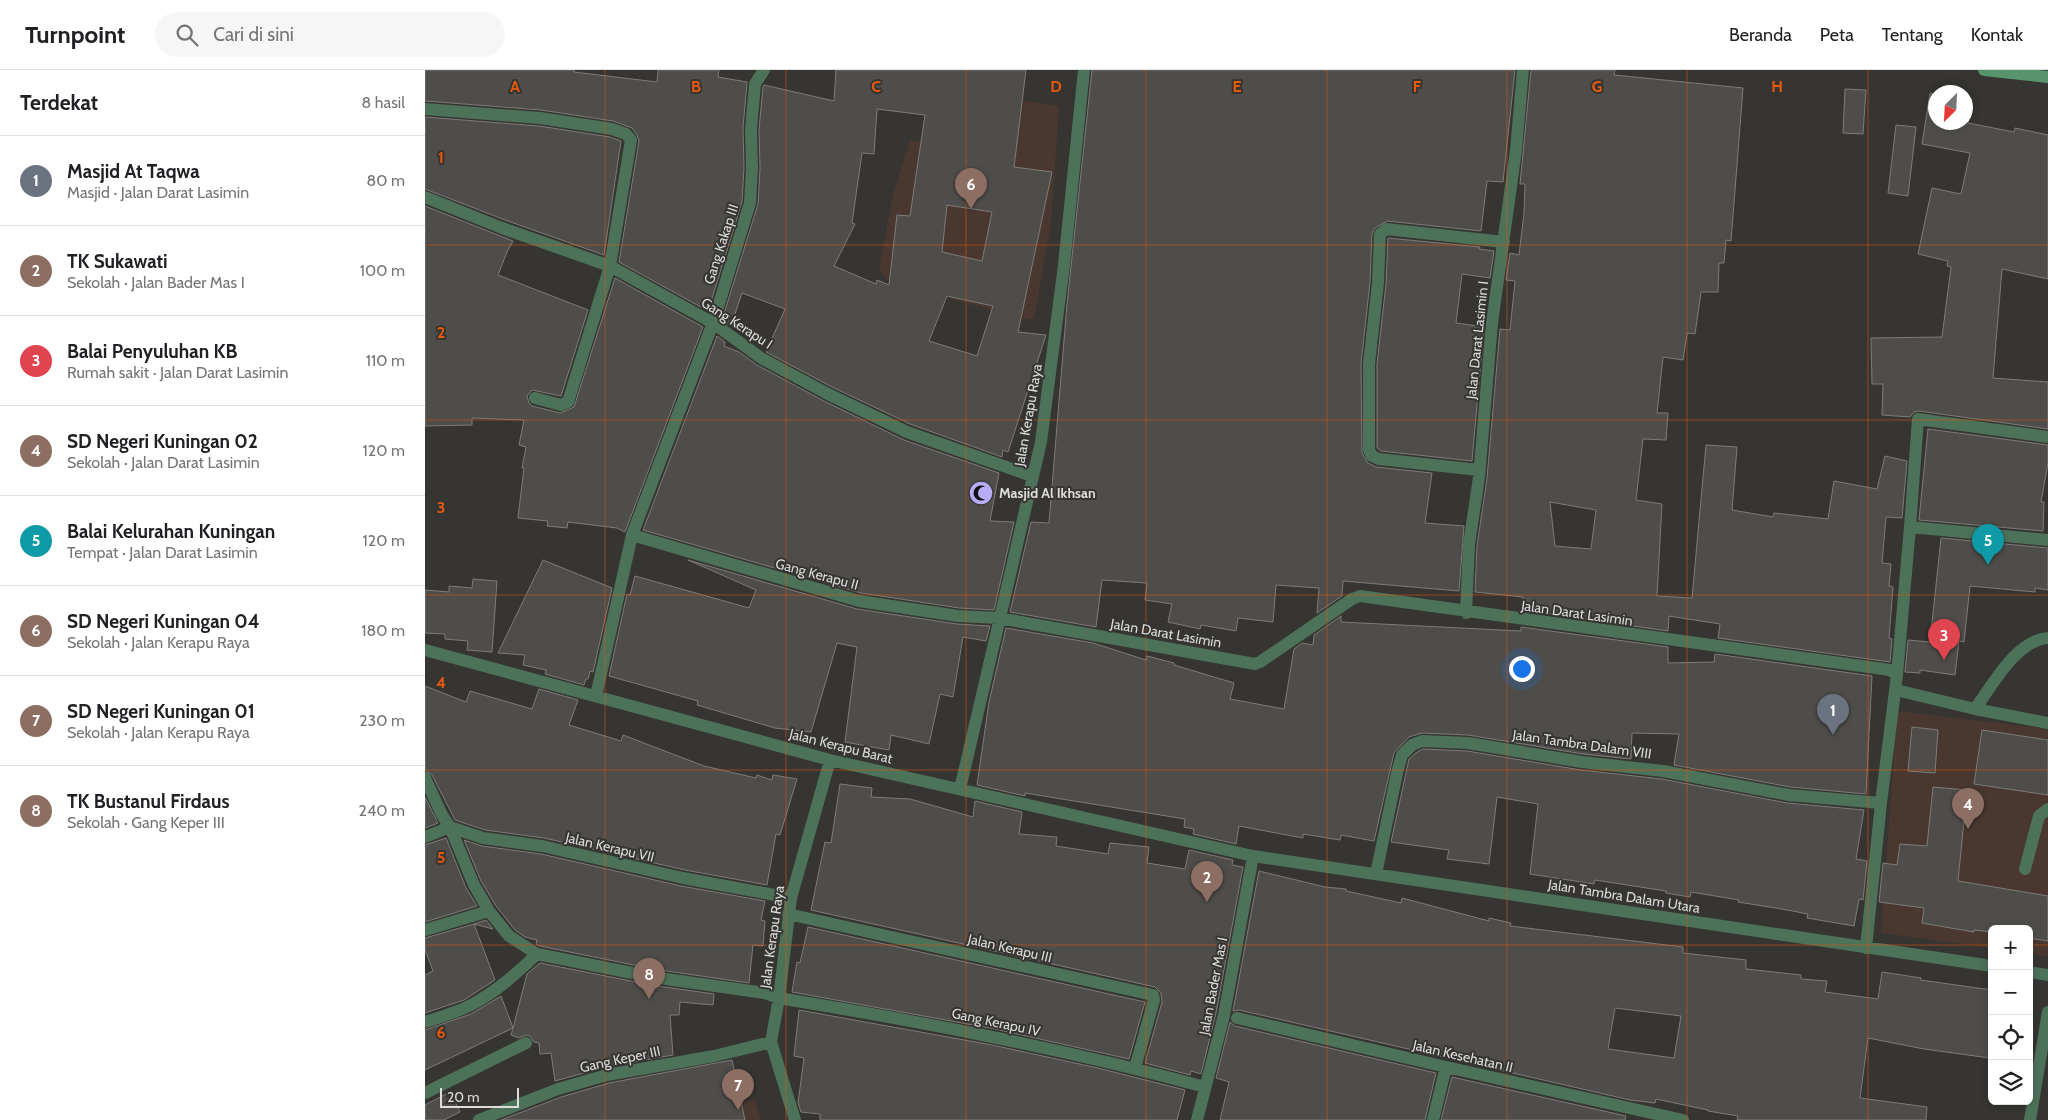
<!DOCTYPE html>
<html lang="id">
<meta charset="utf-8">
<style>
:root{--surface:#fff;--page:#f6f6f6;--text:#202124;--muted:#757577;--line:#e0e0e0;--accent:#d93025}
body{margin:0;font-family:Cabin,sans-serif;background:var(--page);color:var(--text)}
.controls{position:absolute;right:15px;bottom:15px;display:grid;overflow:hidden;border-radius:8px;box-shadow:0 2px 8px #0003}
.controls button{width:45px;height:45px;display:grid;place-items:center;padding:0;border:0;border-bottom:1px solid var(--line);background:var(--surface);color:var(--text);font:25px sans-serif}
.compass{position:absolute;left:1503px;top:15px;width:45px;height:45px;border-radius:50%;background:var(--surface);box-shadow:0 2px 8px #0003;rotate:204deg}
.scale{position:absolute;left:15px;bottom:12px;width:79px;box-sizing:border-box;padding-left:5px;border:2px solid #dddcdb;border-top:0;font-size:14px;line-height:18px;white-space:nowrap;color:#dddcdb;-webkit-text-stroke:4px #363532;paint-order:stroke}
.you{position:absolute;left:1096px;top:598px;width:18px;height:18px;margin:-12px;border:4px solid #fff;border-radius:50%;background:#1a73e8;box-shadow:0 0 0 8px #1a73e833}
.badge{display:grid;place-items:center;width:32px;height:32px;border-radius:50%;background:var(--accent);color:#fff;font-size:16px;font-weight:700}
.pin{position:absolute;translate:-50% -41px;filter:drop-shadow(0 1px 2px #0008)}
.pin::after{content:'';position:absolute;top:26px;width:18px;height:15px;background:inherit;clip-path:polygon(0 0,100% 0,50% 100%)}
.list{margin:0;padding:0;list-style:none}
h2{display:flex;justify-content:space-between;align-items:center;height:65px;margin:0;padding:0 20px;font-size:21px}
h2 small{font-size:16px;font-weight:400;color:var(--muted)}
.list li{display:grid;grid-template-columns:32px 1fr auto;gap:15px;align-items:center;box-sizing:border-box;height:90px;padding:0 20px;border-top:1px solid var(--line)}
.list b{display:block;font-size:19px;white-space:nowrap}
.list p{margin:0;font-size:16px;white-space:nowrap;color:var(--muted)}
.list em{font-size:16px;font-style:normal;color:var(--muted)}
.icon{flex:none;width:28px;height:28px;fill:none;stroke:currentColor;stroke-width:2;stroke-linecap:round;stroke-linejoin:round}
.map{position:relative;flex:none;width:1623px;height:1050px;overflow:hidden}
header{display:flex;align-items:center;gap:30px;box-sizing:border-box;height:70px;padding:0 25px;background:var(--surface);border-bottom:1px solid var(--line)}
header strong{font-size:24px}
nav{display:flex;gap:28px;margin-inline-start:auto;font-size:18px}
.search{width:350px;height:45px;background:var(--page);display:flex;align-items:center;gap:12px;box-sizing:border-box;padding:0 18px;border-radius:28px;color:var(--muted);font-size:19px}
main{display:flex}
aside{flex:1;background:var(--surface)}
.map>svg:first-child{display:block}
</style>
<header>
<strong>Turnpoint</strong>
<div class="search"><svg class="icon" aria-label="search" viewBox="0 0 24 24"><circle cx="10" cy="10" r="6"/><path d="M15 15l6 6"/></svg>Cari di sini</div>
<nav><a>Beranda</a><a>Peta</a><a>Tentang</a><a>Kontak</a></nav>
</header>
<main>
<aside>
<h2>Terdekat<small>8 hasil</small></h2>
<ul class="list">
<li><span class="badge" style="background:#6b7280">1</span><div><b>Masjid At Taqwa</b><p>Masjid · Jalan Darat Lasimin</p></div><em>80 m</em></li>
<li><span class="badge" style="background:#8d6e63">2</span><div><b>TK Sukawati</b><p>Sekolah · Jalan Bader Mas I</p></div><em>100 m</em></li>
<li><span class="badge" style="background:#e0444e">3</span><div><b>Balai Penyuluhan KB</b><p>Rumah sakit · Jalan Darat Lasimin</p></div><em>110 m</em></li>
<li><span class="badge" style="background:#8d6e63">4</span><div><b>SD Negeri Kuningan 02</b><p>Sekolah · Jalan Darat Lasimin</p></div><em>120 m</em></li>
<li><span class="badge" style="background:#0f9aa8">5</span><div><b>Balai Kelurahan Kuningan</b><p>Tempat · Jalan Darat Lasimin</p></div><em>120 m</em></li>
<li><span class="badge" style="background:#8d6e63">6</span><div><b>SD Negeri Kuningan 04</b><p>Sekolah · Jalan Kerapu Raya</p></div><em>180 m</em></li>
<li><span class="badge" style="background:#8d6e63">7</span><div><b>SD Negeri Kuningan 01</b><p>Sekolah · Jalan Kerapu Raya</p></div><em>230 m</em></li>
<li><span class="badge" style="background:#8d6e63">8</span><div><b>TK Bustanul Firdaus</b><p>Sekolah · Gang Keper III</p></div><em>240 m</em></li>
</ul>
</aside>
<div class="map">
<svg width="1623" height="1050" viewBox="0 0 1623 1050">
<rect width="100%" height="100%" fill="#363532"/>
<path fill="#4a3830" d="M564 25 634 36 626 154 609 249H597L462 210 454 199 468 125 485 70 553 82Z
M1472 641 1623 659V886L1604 884V859H1567V878L1456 863Z
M329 1029 336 1050H260Z"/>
<path fill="#4e4d4a" stroke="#7e7c79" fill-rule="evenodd" d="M0 0H149V2L232 12 233 0H294L293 7 322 12 318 58 319 98 317 132 283 241 194 192 214 71 212 65 207 58 188 51 116 40 0 31Z
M411 0H601L589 97 627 102 593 262 621 265 583 382 578 380 577 387 485 354 407 317 341 282 360 239 317 223 306 256 297 250 333 134 335 98 334 59 338 17 339 15 409 31ZM452 39 500 45 485 146 472 145 464 215 452 210 451 214 409 196 430 154 427 153 437 83 449 84ZM522 135 567 142 557 191 517 182ZM522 226 568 236 552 286 504 271Z
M667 0H1090L1078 112 1062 111 1056 161 962 151 950 158 947 164 945 212 936 294 937 383 943 393 951 397 1007 403 1000 453 1039 456 1034 521 918 511 917 526 892 543 894 518 851 515 848 552 813 548 811 561 776 555 775 559 743 552 747 534 720 530 722 513 677 510 671 557 585 542 606 452 624 453 642 234Z
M1106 0H1190L1189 5 1318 18 1306 171 1301 170 1299 193H1294L1293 222H1276L1270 264 1262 263 1258 290 1238 287 1232 343H1243L1241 370 1218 369 1211 430 1237 434 1232 526 1267 528 1281 375 1312 377 1307 440 1348 447 1349 443 1403 449 1409 411 1452 419 1460 386 1482 391 1477 448 1461 447 1457 493 1466 494 1464 516 1468 517 1464 568 1467 569 1465 592 1293 568 1295 554 1244 546 1243 561 1097 540 1098 527 1050 522 1052 476 1062 408 1075 259 1085 260 1090 211 1081 210 1085 183 1094 185 1099 143 1100 114H1095ZM1125 432 1171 440 1166 479 1130 476Z
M1420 19 1441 20 1438 64 1418 63Z
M1505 23 1510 24V52H1540V28L1547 29 1543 53 1589 62 1590 58 1623 65V209L1577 199 1568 308 1623 312V359L1494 341 1489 342 1485 347 1457 345 1458 314H1447L1446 268 1517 267 1526 197 1522 196 1523 191 1493 184 1507 118 1536 124 1545 83 1497 74Z
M0 47 114 56 185 67 196 71 179 185 80 150 0 119Z
M1471 55 1491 57 1483 126 1463 123Z
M0 136 88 171 82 182 73 205 163 240 136 326 107 320 102 326 104 333 107 336 135 343 149 337 190 208 278 257 200 462 192 458 143 452 142 458 122 456 123 451 93 448 99 398H97L101 377 94 375 99 350 47 348V355L0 356Z
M963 168 1055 177 1054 179 1069 181 1065 208 1037 204 1031 253 1059 257 1047 391 956 381 952 378V294L961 214Z
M292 266 300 272 299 276 314 282 332 295 399 331 479 370 574 403 565 451 589 452 569 540 534 538 436 523 218 460Z
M1503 359 1623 375V393L1616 432H1619L1618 461 1494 450Z
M1516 468 1623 478V520L1610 518V522L1545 516 1539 572 1534 571 1530 605 1495 600V603L1480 602 1483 570 1505 572Z
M118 490 187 518 168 602 165 601 163 609H161L159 615 120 604 121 600 98 595 100 585 73 583Z
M263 490 432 539 532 554 565 556 561 571 538 567 528 627 515 624 504 674 466 665 464 680 420 672 432 577 412 573 386 662 350 658 272 635 273 631 184 606 202 524 205 525 210 506 324 538 331 520Z
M48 509 72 511 67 582 42 580 43 571 20 569V564L0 563V520L24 522V516L47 518Z
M916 546V552L1096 561V557L1243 577V593L1289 592 1290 584 1447 606 1441 724 1365 717 1249 695 1254 664 1207 663 1206 689 1158 684 1043 665 997 663 984 667 969 683 949 771 916 765 915 770 878 764V768L814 756 811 774 768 764 769 759 759 757 760 749 600 723V726L552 715 564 632 581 558 668 573 721 590 722 586 749 593V595L809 613 805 629 859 639 869 579 877 573 888 575 889 565Z
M0 616 41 632 45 621 107 639 114 619 153 630 144 655 196 671 198 665 279 696 331 708 332 705 347 710 348 705 372 709 355 765 351 764 342 815 260 800 119 768 60 760 30 750 7 705 0 700Z
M1487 657 1513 660 1510 703 1483 701Z
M1557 660 1623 670V725L1549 714Z
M998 679 1042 681 1156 700 1237 709 1362 733 1439 740 1431 789 1442 791 1438 830 1434 829 1429 856 1382 848 1383 844 1357 839 1313 832 1314 830 1266 822 1265 827 1241 823V821L1170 810 1169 814 1105 804 1113 734 1072 727 1064 794 1022 789 1024 780 966 772 984 689 992 682Z
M415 714 447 718 446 727 485 729 548 747 550 731 597 742 594 764 632 767 631 776 683 784 685 773 724 777 722 793 760 799 764 780 808 790 807 795 818 797 791 943 776 1004 766 1001 765 1005 720 993 737 932 736 923 730 917 386 840 400 772 406 773Z
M1508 717 1542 720 1533 811 1623 826V871L1604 868V859H1567V862L1549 860V862L1497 853 1499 838 1454 832 1458 793 1472 795 1475 774 1502 776Z
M0 727 13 753 0 758Z
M21 768 41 818 52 836 0 852V775Z
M39 770 57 776 116 784 256 816 340 831 336 850 340 851 338 876 328 875 324 913 228 899 115 876 111 874 112 870 100 867 90 860 71 836 56 811Z
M834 801 900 817 921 819V821L976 833 977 828 1064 851V848L1086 853 1085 856 1258 877V883L1321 890V899L1376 905V909L1402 911 1400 922 1453 929 1457 902 1496 908 1495 910 1567 920V998L1563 997 1565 988 1499 979 1443 968 1435 1028 1502 1037 1501 1050H1312L1313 1046 1283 1041V1040L1231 1029 1230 1033 1205 1030 814 940 808 941ZM1190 938 1256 946 1249 988 1183 979Z
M61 850 68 859 49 854Z
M49 854 70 910 39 930 0 943V905L8 901 0 880V868Z
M383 857 720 932 704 989 570 959 367 922 372 892 375 893Z
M115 893 226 915 289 924 288 935 255 932 254 945H245L248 985 181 997 130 1011 126 983 115 984 114 973 109 972 105 966 101 965 94 968 86 965 88 958 0 1000V960L46 944 76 926 88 958 102 904Z
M374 940 567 975 673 998 760 1020 752 1050H395V1044L376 1042 373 1033 379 988 369 986Z
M805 952 810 956 1011 1003 1000 1050H795L804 1012 791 1008Z
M307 990 320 1050H76L136 1027 184 1013Z
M1027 1007 1201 1046 1200 1050H1016Z
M25 1022 35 1042 19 1050H0V1035Z"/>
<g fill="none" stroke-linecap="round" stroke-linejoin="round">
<path stroke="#4d725a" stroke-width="12" d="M1471 620 1550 639 1623 653
M1550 639C1567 616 1591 570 1623 568
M1600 799 1614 746 1623 739"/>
<path stroke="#4d725a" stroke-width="12" d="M0 39 115 48 187 59 201 64 206 70 185 196 143 332 136 335 110 328
M0 127 77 158 185 196 288 253 336 288 403 324 482 362 607 406
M1623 367 1493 349 1485 457 1623 470
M1054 400 954 389 947 386 944 380V294L953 213 955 164 961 159 1079 172
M207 465 434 531 533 546 574 548 830 594 835 592 927 529 935 526 1465 600 1472 605 1456 733 1441 878
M1041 543 1044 475 1054 407 1067 253 1091 80 1098 0
M0 580 405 690 828 786 1567 896
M1472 605 1485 457
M171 626 207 465 288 253 325 133 327 98 326 59 330 14 339 0
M0 708 17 745 25 757 49 815 64 841
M535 719 616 372 639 195 659 0
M0 767 25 757 58 768 117 776 258 808 366 828
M951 804 972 703 977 685 987 675 997 671 1043 673 1157 692 1238 701 1364 725 1456 733
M363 844 728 925 729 930 710 998
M0 860 64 841 84 866 112 884 227 907 340 923 354 928C498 952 640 979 780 1017
M1604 902 1623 905
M812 948 1021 997 1258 1050
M0 952C16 947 33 942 48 934 72 921 92 903 112 884
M0 1023 101 973
M54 1050 133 1019 182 1005 289 986 346 972
M370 1050 346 972 354 928 366 828 405 690
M772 1050 799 945 828 786
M1008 1050 1021 997
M1605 1050 1623 942"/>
<path stroke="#57936d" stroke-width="12" d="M1559 0 1623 7"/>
</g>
<path fill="none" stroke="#e8590c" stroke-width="1" stroke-opacity="0.55" d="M180 0V1050M361 0V1050M541 0V1050M721 0V1050M902 0V1050M1082 0V1050M1262 0V1050M1443 0V1050M0 175H1623M0 350H1623M0 525H1623M0 700H1623M0 875H1567M1604 875H1623"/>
<defs>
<g id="mosque-disc" transform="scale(1.25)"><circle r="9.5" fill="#b8abf7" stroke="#363532"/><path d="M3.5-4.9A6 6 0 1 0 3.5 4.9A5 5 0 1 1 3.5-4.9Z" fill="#111"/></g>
</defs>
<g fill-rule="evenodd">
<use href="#mosque-disc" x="556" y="423"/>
</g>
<g text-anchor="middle" stroke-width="4" stroke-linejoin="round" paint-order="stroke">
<g font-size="14" fill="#dddcdb" stroke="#363532">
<text transform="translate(296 174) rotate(-72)" y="5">Gang Kakap III</text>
<text transform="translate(312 253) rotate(33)" y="5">Gang Kerapu I</text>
<text transform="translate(1052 270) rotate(-84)" y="5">Jalan Darat Lasimin I</text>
<text transform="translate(603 345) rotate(-80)" y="5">Jalan Kerapu Raya</text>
<text transform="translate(392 504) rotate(15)" y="5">Gang Kerapu II</text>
<text transform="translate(1152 543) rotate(8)" y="5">Jalan Darat Lasimin</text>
<text transform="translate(741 563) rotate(10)" y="5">Jalan Darat Lasimin</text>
<text transform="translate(1157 674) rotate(8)" y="5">Jalan Tambra Dalam VIII</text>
<text transform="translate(416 676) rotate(14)" y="5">Jalan Kerapu Barat</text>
<text transform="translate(185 777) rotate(13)" y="5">Jalan Kerapu VII</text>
<text transform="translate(1199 826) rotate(9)" y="5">Jalan Tambra Dalam Utara</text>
<text transform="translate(347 867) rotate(-82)" y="5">Jalan Kerapu Raya</text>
<text transform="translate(585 878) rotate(13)" y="5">Jalan Kerapu III</text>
<text transform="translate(788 916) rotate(-79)" y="5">Jalan Bader Mas I</text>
<text transform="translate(571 952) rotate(12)" y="5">Gang Kerapu IV</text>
<text transform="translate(1038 986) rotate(13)" y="5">Jalan Kesehatan II</text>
<text transform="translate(195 989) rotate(-12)" y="5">Gang Keper III</text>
</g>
<g font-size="14" font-weight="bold" fill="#dddcdb" stroke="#363532" text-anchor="start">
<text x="574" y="428">Masjid Al Ikhsan</text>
</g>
</g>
<g font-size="16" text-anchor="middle" font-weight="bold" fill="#e8590c" stroke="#363532" stroke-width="4" stroke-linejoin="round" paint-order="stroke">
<text x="90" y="22">A</text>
<text x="271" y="22">B</text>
<text x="451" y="22">C</text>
<text x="631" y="22">D</text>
<text x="812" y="22">E</text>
<text x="992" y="22">F</text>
<text x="1172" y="22">G</text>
<text x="1352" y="22">H</text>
<text x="16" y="93">1</text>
<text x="16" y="268">2</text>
<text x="16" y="443">3</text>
<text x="16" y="618">4</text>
<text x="16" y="793">5</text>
<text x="16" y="968">6</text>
</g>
</svg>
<div class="controls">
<button>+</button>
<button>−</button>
<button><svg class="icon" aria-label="locate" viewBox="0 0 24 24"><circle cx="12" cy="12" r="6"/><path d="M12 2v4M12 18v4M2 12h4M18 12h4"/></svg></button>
<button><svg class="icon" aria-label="layers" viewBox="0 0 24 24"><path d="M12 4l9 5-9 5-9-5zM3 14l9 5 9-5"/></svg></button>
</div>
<svg class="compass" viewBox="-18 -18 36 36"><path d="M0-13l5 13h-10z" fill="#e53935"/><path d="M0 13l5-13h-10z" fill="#757577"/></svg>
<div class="scale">20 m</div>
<div class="you"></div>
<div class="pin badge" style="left:1408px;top:665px;background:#6b7280">1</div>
<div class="pin badge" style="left:782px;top:832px;background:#8d6e63">2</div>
<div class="pin badge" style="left:1519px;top:590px;background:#e0444e">3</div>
<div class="pin badge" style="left:1543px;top:759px;background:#8d6e63">4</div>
<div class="pin badge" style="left:1563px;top:495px;background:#0f9aa8">5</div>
<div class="pin badge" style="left:546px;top:139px;background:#8d6e63">6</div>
<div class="pin badge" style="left:313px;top:1040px;background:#8d6e63">7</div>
<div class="pin badge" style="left:224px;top:929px;background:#8d6e63">8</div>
</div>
</main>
